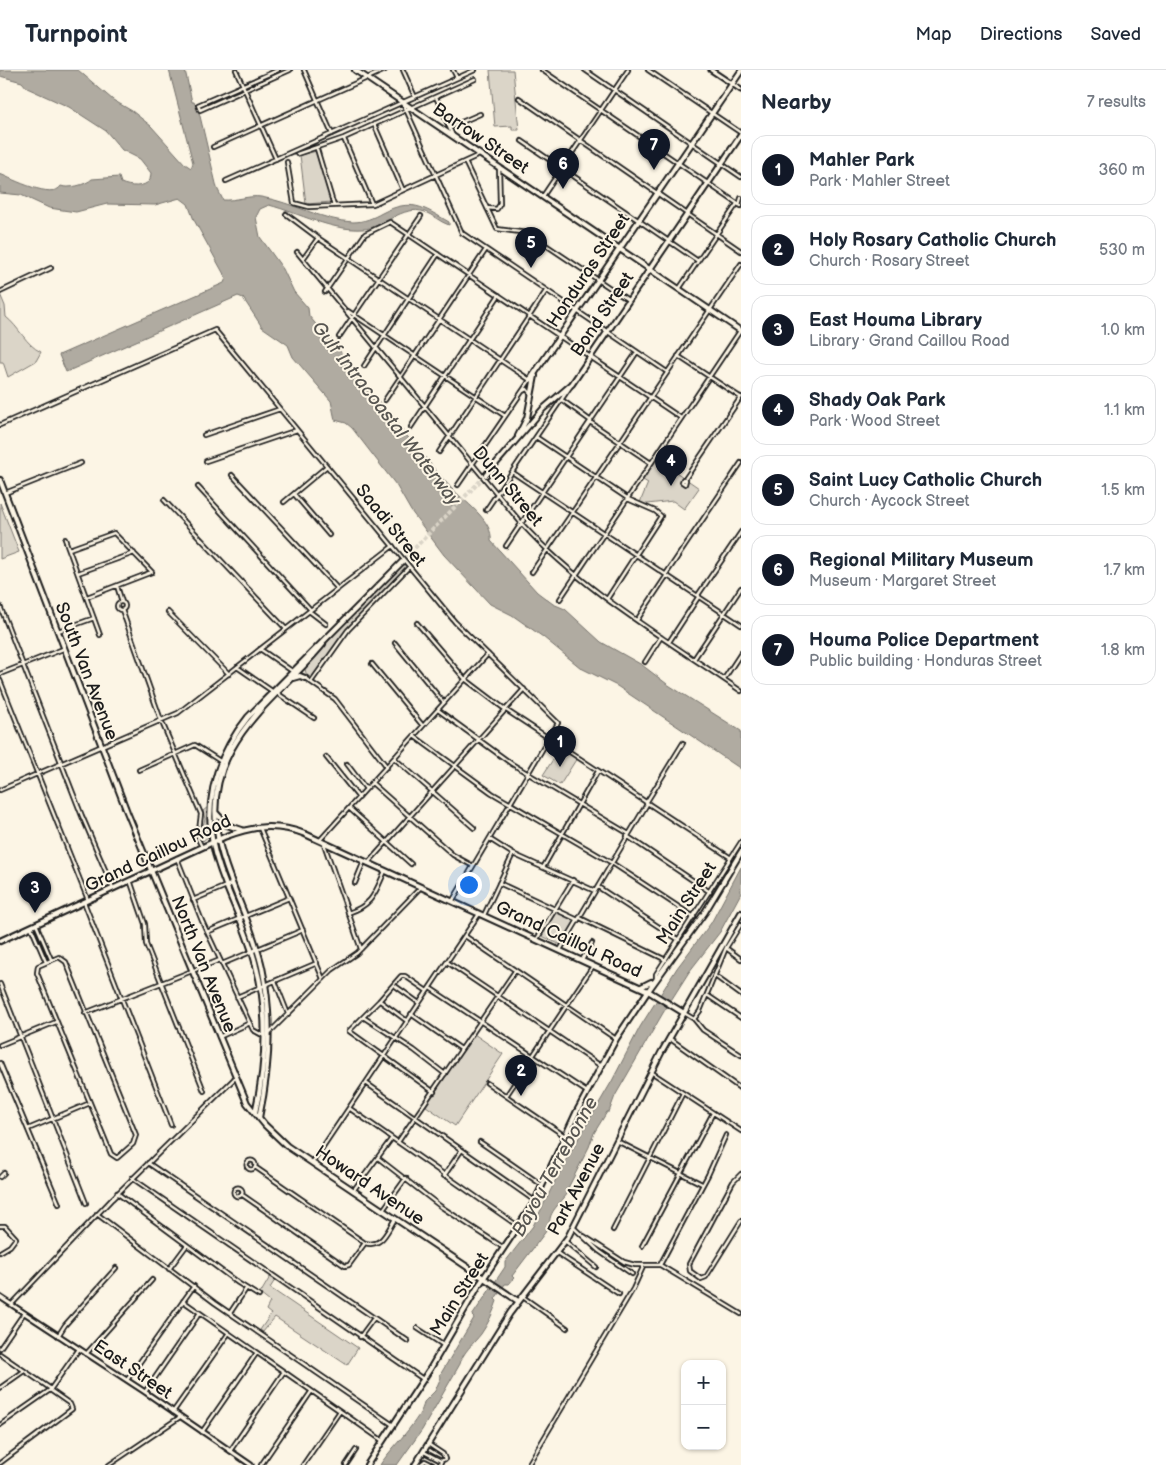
<!DOCTYPE html>
<meta charset="utf-8">
<style>
:root{--surface:#fff;--page:#f2f2f3;--text:#1f2937;--muted:#747a83;--line:#e0e1e3;--accent:#111827}
body{margin:0;font-family:"Balsamiq Sans",sans-serif;background:var(--page);color:var(--text)}
.controls{position:absolute;right:15px;bottom:15px;display:grid;overflow:hidden;border-radius:10px;box-shadow:0 1px 4px #0004}
.controls button{width:45px;height:45px;display:grid;place-items:center;padding:0;border:0;border-bottom:1px solid var(--line);background:var(--surface);color:var(--text);font:25px sans-serif}
.you{position:absolute;left:468px;top:814px;width:18px;height:18px;margin:-12px;border:4px solid #fff;border-radius:50%;background:#1a73e8;box-shadow:0 0 0 8px #1a73e833}
.badge{display:grid;place-items:center;width:32px;height:32px;border-radius:50%;background:var(--accent);color:#fff;font-size:16px;font-weight:700}
.pin{position:absolute;translate:-50% -41px;filter:drop-shadow(0 1px 2px #0008)}
.pin::after{content:'';position:absolute;top:26px;width:18px;height:15px;background:inherit;clip-path:polygon(0 0,100% 0,50% 100%)}
.list{margin:0;padding:0;list-style:none}
h2{display:flex;justify-content:space-between;align-items:center;height:65px;margin:0;padding:0 20px;font-size:21px}
h2 small{font-size:16px;font-weight:400;color:var(--muted)}
.list li{display:grid;grid-template-columns:32px 1fr auto;gap:15px;align-items:center;box-sizing:border-box;height:70px;margin:0 10px 10px;padding:0 10px;border:1px solid var(--line);border-radius:15px}
.list b{display:block;font-size:19px;white-space:nowrap}
.list p{margin:0;font-size:16px;white-space:nowrap;color:var(--muted)}
.list em{font-size:16px;font-style:normal;color:var(--muted)}
.map{position:relative;flex:none;width:741px;height:1395px;overflow:hidden}
header{display:flex;align-items:center;gap:30px;box-sizing:border-box;height:70px;padding:0 25px;background:var(--surface);border-bottom:1px solid var(--line)}
header strong{font-size:24px}
nav{display:flex;gap:28px;margin-inline-start:auto;font-size:18px}
main{display:flex}
aside{flex:1;background:var(--surface)}
.map>svg:first-child{display:block}
</style>
<header>
<strong>Turnpoint</strong>
<nav><a>Map</a><a>Directions</a><a>Saved</a></nav>
</header>
<main>
<div class="map">
<svg width="741" height="1395" viewBox="0 0 741 1395">
<rect width="100%" height="100%" fill="#fcf5e5"/>
<filter id="ink" filterUnits="userSpaceOnUse"><feTurbulence type="fractalNoise" baseFrequency=".02" numOctaves="2"/><feDisplacementMap in="SourceGraphic" scale="10" xChannelSelector="R" yChannelSelector="G"/><feConvolveMatrix kernelMatrix="1 2 1 2 8 2 1 2 1" color-interpolation-filters="sRGB"/></filter>
<g filter="url(#ink)">
<path fill="#dbd5c8" stroke="#7c7872" d="M490 0H513L519 60H512V56L495 57Z
M317 81 332 132 306 134 300 85Z
M0 224 5 236 6 247C19 257 26 275 41 282L36 291 8 307 3 292H0Z
M657 389 699 418 684 439 673 431 639 435 648 413 643 410Z
M0 433 19 482 0 489Z
M405 493 406 497 346 560 313 606 307 607 305 599 340 558Z
M561 677 577 688 560 715 543 705Z
M208 737 209 766 203 771 200 766 205 749 203 741Z
M557 841 576 850 561 875 542 866Z
M474 964 503 984 455 1056 426 1036Z
M270 1207 275 1210 270 1218 358 1278 347 1295 275 1247 263 1262 260 1260 271 1244 266 1240 270 1232 260 1224Z"/>
<path fill="#b0aba1" stroke="#75726c" d="M0 0H78L113 30 132 41 151 56 185 94 191 98 193 93 169 0H185L192 32H194L199 42 217 118 223 130C236 131 249 125 261 127 292 132 323 151 353 152 364 152 373 148 382 143 411 128 423 137 449 152V155C440 152 433 145 425 142 402 134 384 158 363 159 331 161 299 143 269 135L260 139 256 147 260 167 283 199 294 222 308 238 309 246 319 258 325 261C351 297 378 332 407 366 422 383 436 402 451 418 463 430 494 451 491 471L537 522 553 534 565 539 601 572 642 595 667 614 741 661V699L617 616 581 598 543 567 512 545 490 534 444 485 411 441 396 415 352 358 346 353 335 350 331 331 293 287 288 275 262 257 243 228 238 226 66 302 59 285 224 213 226 208 194 150 188 134 180 128 155 135 107 134 76 142 49 138 21 125 0 123V104C12 109 53 130 61 116 68 119 86 115 92 109L119 107 121 113C130 117 144 118 150 110L151 103 140 89 122 80 106 61 69 37 27 18 22 12 0 6Z
M741 797V823L720 862 689 902 663 943 615 1026 609 1042H607L594 1063 589 1077 567 1120 569 1121C563 1132 547 1141 550 1156L512 1206 514 1208 509 1214H505L495 1229 497 1231C493 1243 488 1254 481 1264 474 1273 462 1283 460 1294L422 1360 397 1395H380C389 1380 423 1348 424 1332L435 1321 441 1307 440 1305 474 1248 472 1246 505 1197V1192L533 1156 563 1095 612 1011 640 957 677 898 711 853Z"/>
<g fill="none" stroke-linecap="round" stroke-linejoin="round">
<path stroke="#dad4c7" stroke-width="4" stroke-dasharray="4 2" stroke-linecap="butt" d="M402 491 486 405"/>
<g stroke="#1c1c1c" stroke-width="6">
<path id="minor" d="M236 0 276 89
M278 0 198 35 200 40 290 0
M304 0 332 64
M403 0 415 27
M453 0 457 8
M542 0 741 136
M585 0 741 107
M648 0 741 63
M436 27 453 66
M519 28 741 181
M403 33 462 163 667 302
M374 54 403 120
M450 57 480 44
M344 69 372 134
M522 71 698 191
M213 77 385 0
M317 79 334 136
M297 84 344 68 475 9
M287 92 294 133 309 137 373 134 479 85
M465 92 497 159 528 163 628 230
M226 111 475 0
M543 126 628 0
M739 135 741 128
M487 138 497 139 500 134 499 97
M286 144 318 168 530 310 458 415
M297 182 522 454C584 522 666 569 741 621
M303 189 318 168
M679 219 737 134
M0 222 51 198
M325 222 365 164 390 152 681 348
M348 241 505 346
M339 267 421 146
M678 286 740 327
M364 296 438 184
M523 321 527 319 530 323
M385 330 485 181
M562 330 591 351
M590 352 651 393
M0 355 215 260 455 552 558 653 453 830
M411 357 499 225
M204 365 280 339
M536 367 630 430 655 441 661 446 607 529
M439 382 546 221
M206 391 297 360
M512 402 741 555
M232 405 338 519
M683 409 686 410 685 414 682 412Z
M685 409 741 327
M198 417 310 539
M5 423 81 393
M294 424 329 465
M164 430 286 559
M284 432 327 396
M486 440 570 317
M65 469 100 565
M506 476 637 282
M69 479 114 463 152 502 87 527
M532 502 741 194
M78 503 134 483
M666 504 741 393
M117 516 122 532
M698 525 741 462
M560 529 740 261
M117 536a4 4 0 1 1 8 0a4 4 0 1 1-8 0Z
M0 536 82 746 113 818
M122 540 161 650 201 744 198 769 202 777
M309 541 326 554
M168 542 229 604
M637 550 667 505
M417 553 465 609 506 640 731 788
M58 561 94 548
M669 572 699 526
M395 573 444 633
M260 579 292 601
M694 589 741 518
M645 592 661 567
M372 594 423 656
M237 597 272 621
M0 604 63 579
M305 608 335 629 387 697
M724 609 741 583
M0 610 88 830
M311 612 348 560 409 497
M277 623 314 648
M438 640 512 694 629 764
M414 666 492 723 612 793 694 847
M326 687 359 728
M394 688 474 758
M347 694 366 719
M139 700 195 675 220 691
M372 713 453 785 473 796
M0 720 178 643 393 476
M646 733 683 673
M349 738 411 794
M260 758 323 909
M627 766 710 822
M320 770 488 584
M491 770 513 784 595 821
M324 774 361 879
M177 788 202 851 253 960 264 966
M368 793 524 619
M544 796 598 701
M130 810 145 854 146 874 204 1021
M355 813 364 791
M499 813 578 850
M598 817 679 870
M193 830 231 814
M84 832 171 1055
M348 843C373 835 375 823 385 801
M484 845 513 784
M580 848 666 890
M36 854 51 889
M31 857 46 892
M207 862 289 828
M465 866 616 969
M537 869 573 810
M726 878 741 889
M560 880 647 734
M59 887 66 892 136 1065 133 1074 117 1088 111 1084 37 903 38 896Z
M582 890 592 873
M447 892 601 996
M222 894 303 860
M715 906 741 925
M656 908V904L741 772
M275 911 288 944
M0 914 86 1133
M394 915 419 933
M430 918 587 1022
M427 921 405 906H401L379 931 349 961 434 1022
M707 925 741 948
M237 927 317 893
M380 931 407 951
M85 943 220 890
M684 943 694 949 703 960 741 985
M411 944 461 979
M363 947 414 980 445 1004
M694 949 700 941 726 878 741 854
M270 962 332 900 357 883 421 817
M219 967 250 953
M669 968 741 1019
M0 975 56 952
M0 993 59 1134
M651 1002 741 1061
M366 1013 535 1131
M487 1013 565 1066
M506 1026 593 896
M349 1038 518 1156
M28 1059 90 1033
M617 1071 702 1114
M398 1072 515 901
M480 1072 542 1115
M378 1088 440 1136 504 1178
M246.5 1095a4.5 4.5 0 1 1 9 0a4.5 4.5 0 1 1-9 0Z
M148 1093 408 1271
M312 1093 479 844
M255 1097 365 1173C382 1178 387 1161 395 1149
M741 1104 733 1112 689 1194 690 1201 701 1209 706 1207 741 1151
M444 1106 461 1081
M0 1107 4 1103
M132 1108 423 1309
M233.5 1122a4.5 4.5 0 1 1 9 0a4.5 4.5 0 1 1-9 0Z
M353 1121 392 1068
M117 1123 238 1213 259 1226
M241 1124 345 1196 349 1195 365 1173
M383 1140 406 1108
M97 1144 215 1233 393 1355
M0 1156H5L16 1168 10 1176 0 1182
M573 1157 599 1181 632 1204
M613 1160 683 1023
M584 1166 624 1192 635 1195H660L741 1244
M565 1171 596 1197
M642 1176 713 1043
M557 1183 619 1224
M660 1195 708 1105 726 1065
M169 1199 187 1175
M523 1227 567 1258
M183 1231 383 1371
M12 1234 112 1129 235 1008
M230 1243 246 1219
M417 1258 443 1275
M58 1266 65 1255 116 1198
M360 1267 374 1248
M0 1278 24 1243
M0 1284 51 1319
M86 1284 152 1210
M127 1310 194 1216
M0 1318 24 1301
M145 1322 199 1244
M173 1342 228 1264
M0 1355 50 1320
M202 1362 256 1284
M428 1374 443 1384 445 1389 441 1391
M230 1381 283 1303
M424 1382 441 1391 440 1395
M0 1393 72 1339 70 1334 50 1320 79 1279
M109 1395 180 1347
M261 1395 311 1322
M303 1395 340 1341
M346 1395 356 1380
M420 1395 425 1391 433 1395
M528 1395 633 1219 644 1195"/>
</g>
<g stroke="#1c1c1c" stroke-width="7">
<path id="tertiary" d="M711 0 741 20
M0 1227 145 1322 251 1395"/>
</g>
<g stroke="#1c1c1c" stroke-width="8">
<path id="secondary" d="M355 0 741 261
M530 310 741 1
M518 366 527 348 535 306
M486 405 543 339 572 314 741 65
M0 410 127 742 247 1033 265 1055 287 1076 518 1231
M293 608 300 606 305 608
M216 743 227 755 242 760
M0 871 224 767C252 756 276 753 305 764L648 921
M255 1043C266 995 269 944 256 896 248 861 230 830 219 796 200 743 213 690 248 647L402 492
M259 1048C270 997 273 948 262 897 245 822 188 760 231 680 254 638 294 610 323 574
M415 1395 510 1243 568 1167 661 983 684 943"/>
</g>
<g stroke="#1c1c1c" stroke-width="8">
<path id="primary" d="M641 917 651 912
M648 921 684 943 741 843
M367 1395 430 1299 479 1215 535 1131 576 1043 616 969 648 921 705 842 741 782"/>
</g>
<use href="#minor" stroke="#fcf5e5" stroke-width="2.5"/>
<use href="#tertiary" stroke="#fcf5e5" stroke-width="3"/>
<use href="#secondary" stroke="#fcf5e5" stroke-width="4"/>
<use href="#primary" stroke="#fcf5e5" stroke-width="4"/>
</g>
</g>
<g text-anchor="middle" stroke-width="4" stroke-linejoin="round" paint-order="stroke">
<g font-size="18" fill="#1c1c1c" stroke="#fcf5e5">
<text transform="translate(481 68) rotate(34)" y="6">Barrow Street</text>
<text transform="translate(588 200) rotate(-56)" y="6">Honduras Street</text>
<text transform="translate(602 244) rotate(-56)" y="6">Bond Street</text>
<text transform="translate(508 416) rotate(50)" y="6">Dunn Street</text>
<text transform="translate(391 455) rotate(51)" y="6">Saadi Street</text>
<text transform="translate(87 601) rotate(69)" y="6">South Van Avenue</text>
<text transform="translate(158 783) rotate(-25)" y="6">Grand Caillou Road</text>
<text transform="translate(686 833) rotate(-57)" y="6">Main Street</text>
<text transform="translate(569 869) rotate(25)" y="6">Grand Caillou Road</text>
<text transform="translate(204 894) rotate(68)" y="6">North Van Avenue</text>
<text transform="translate(370 1115) rotate(34)" y="6">Howard Avenue</text>
<text transform="translate(576 1119) rotate(-62)" y="6">Park Avenue</text>
<text transform="translate(459 1224) rotate(-58)" y="6">Main Street</text>
<text transform="translate(133 1299) rotate(34)" y="6">East Street</text>
</g>
<g font-size="19" font-style="italic" fill="#575551" stroke="#fcf5e5">
<text transform="translate(387 343) rotate(52)" y="7">Gulf Intracoastal Waterway</text>
<text transform="translate(554 1096) rotate(-61)" y="7">Bayou Terrebonne</text>
</g>
</g>
</svg>
<div class="controls">
<button>+</button>
<button>−</button>
</div>
<div class="you"></div>
<div class="pin badge" style="left:560px;top:697px">1</div>
<div class="pin badge" style="left:521px;top:1026px">2</div>
<div class="pin badge" style="left:35px;top:843px">3</div>
<div class="pin badge" style="left:671px;top:416px">4</div>
<div class="pin badge" style="left:531px;top:198px">5</div>
<div class="pin badge" style="left:563px;top:119px">6</div>
<div class="pin badge" style="left:654px;top:100px">7</div>
</div>
<aside>
<h2>Nearby<small>7 results</small></h2>
<ul class="list">
<li><span class="badge">1</span><div><b>Mahler Park</b><p>Park · Mahler Street</p></div><em>360 m</em></li>
<li><span class="badge">2</span><div><b>Holy Rosary Catholic Church</b><p>Church · Rosary Street</p></div><em>530 m</em></li>
<li><span class="badge">3</span><div><b>East Houma Library</b><p>Library · Grand Caillou Road</p></div><em>1.0 km</em></li>
<li><span class="badge">4</span><div><b>Shady Oak Park</b><p>Park · Wood Street</p></div><em>1.1 km</em></li>
<li><span class="badge">5</span><div><b>Saint Lucy Catholic Church</b><p>Church · Aycock Street</p></div><em>1.5 km</em></li>
<li><span class="badge">6</span><div><b>Regional Military Museum</b><p>Museum · Margaret Street</p></div><em>1.7 km</em></li>
<li><span class="badge">7</span><div><b>Houma Police Department</b><p>Public building · Honduras Street</p></div><em>1.8 km</em></li>
</ul>
</aside>
</main>
